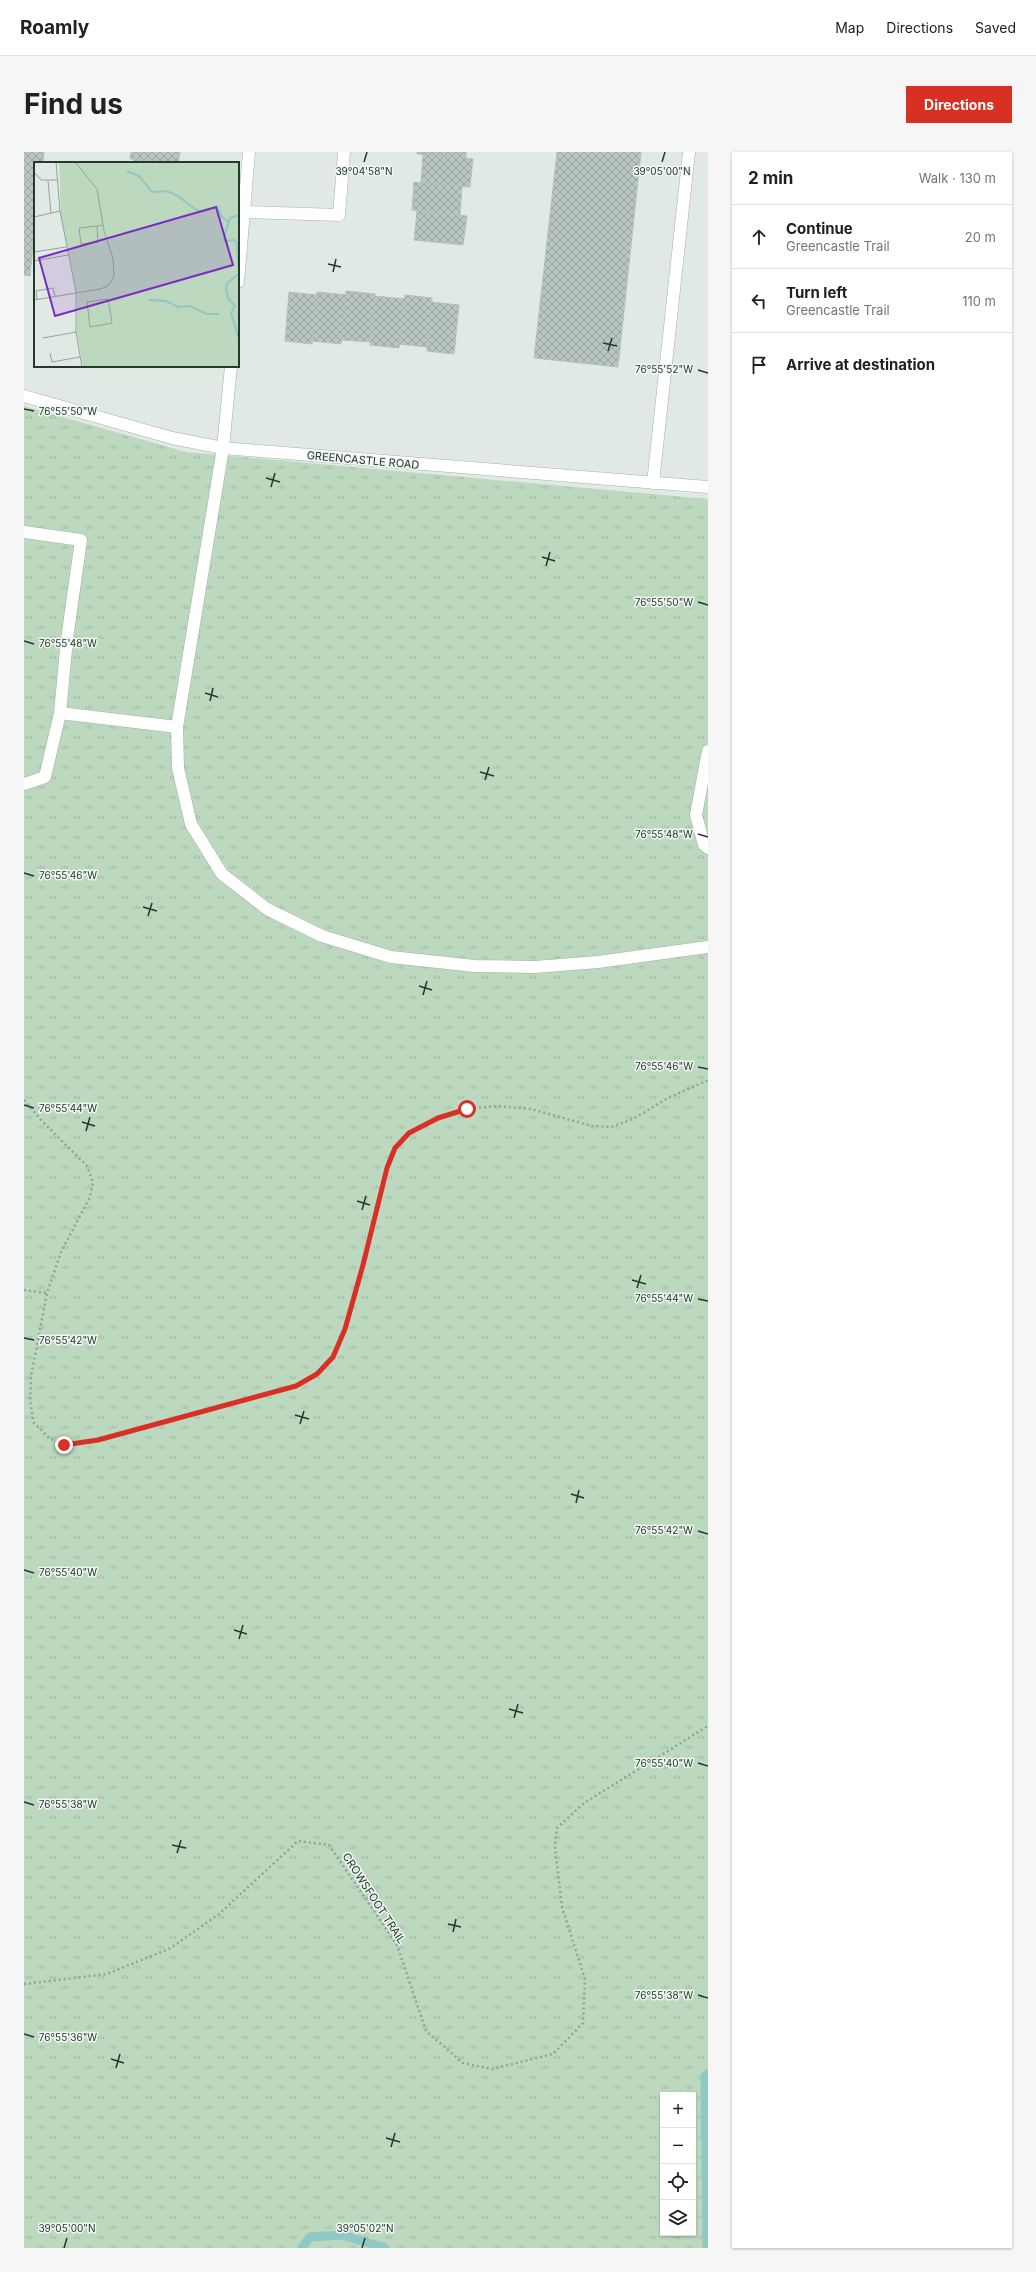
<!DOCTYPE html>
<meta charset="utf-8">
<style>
:root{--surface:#fff;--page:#f6f6f6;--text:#202124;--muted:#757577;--line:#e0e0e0;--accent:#d93025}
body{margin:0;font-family:Inter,sans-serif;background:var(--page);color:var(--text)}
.controls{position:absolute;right:12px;bottom:12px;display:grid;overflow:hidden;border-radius:0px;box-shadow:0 1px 3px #0004}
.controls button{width:36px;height:36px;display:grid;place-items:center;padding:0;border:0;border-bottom:1px solid var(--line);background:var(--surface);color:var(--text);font:20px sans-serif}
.stop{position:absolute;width:12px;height:12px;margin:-9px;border:3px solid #d93025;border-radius:50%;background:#fff}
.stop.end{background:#d93025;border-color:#fff;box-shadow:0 1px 4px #0008}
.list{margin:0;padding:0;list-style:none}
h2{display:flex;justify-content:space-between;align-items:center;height:52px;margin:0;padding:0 16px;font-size:17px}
h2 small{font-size:13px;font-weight:400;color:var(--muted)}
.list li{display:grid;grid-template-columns:26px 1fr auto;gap:12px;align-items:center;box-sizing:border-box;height:64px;padding:0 16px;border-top:1px solid var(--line)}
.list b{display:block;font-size:15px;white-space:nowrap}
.list p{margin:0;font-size:13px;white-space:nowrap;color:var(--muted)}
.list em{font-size:13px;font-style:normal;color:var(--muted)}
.icon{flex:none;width:22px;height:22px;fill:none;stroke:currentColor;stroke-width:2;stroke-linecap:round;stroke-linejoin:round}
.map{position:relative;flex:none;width:684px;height:2096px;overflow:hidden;border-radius:0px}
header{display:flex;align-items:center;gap:24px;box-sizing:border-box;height:56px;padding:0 20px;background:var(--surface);border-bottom:1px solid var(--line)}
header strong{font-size:19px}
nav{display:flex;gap:22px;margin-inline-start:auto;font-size:14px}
.intro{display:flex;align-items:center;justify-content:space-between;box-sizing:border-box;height:96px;padding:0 24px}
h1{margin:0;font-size:28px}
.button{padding:10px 18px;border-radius:0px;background:var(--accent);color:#fff;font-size:14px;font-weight:700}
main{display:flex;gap:24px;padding:0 24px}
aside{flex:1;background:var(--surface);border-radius:0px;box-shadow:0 1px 3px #0004}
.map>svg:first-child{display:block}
</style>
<header>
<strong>Roamly</strong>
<nav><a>Map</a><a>Directions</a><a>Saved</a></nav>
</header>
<div class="intro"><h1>Find us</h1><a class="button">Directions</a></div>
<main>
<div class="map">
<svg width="684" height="2096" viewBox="0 0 684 2096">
<defs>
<pattern id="park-tufts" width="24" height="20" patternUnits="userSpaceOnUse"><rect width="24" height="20" fill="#bcd8be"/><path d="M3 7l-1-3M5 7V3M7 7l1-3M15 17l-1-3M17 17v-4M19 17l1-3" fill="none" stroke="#a1baa4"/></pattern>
<pattern id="building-cross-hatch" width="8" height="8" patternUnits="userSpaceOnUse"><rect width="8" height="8" fill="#b9c6bf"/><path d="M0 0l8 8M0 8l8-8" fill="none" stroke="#96a29c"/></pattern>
</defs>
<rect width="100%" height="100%" fill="#e1e9e4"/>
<path fill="url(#park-tufts)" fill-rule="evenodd" d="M0 254 162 300 684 347V2096H0ZM639 1943H669V2081H639Z"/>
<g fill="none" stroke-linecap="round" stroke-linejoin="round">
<path stroke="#8fc8c5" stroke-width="9" d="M278 2096 286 2085 318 2083 361 2096
M683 2096 681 1924 684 1922"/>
</g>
<path fill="url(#building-cross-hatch)" stroke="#b4c2b9" d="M0 0H20L19 11H11V29L0 28Z
M107 0H156L154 11 106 7Z
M393 0H442V6L393 2Z
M533 0H617L594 215 510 206Z
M399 2 449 7 446 35 397 31Z
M110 7 147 11H110Z
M0 28 11 29V60L0 59Z
M390 30 438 34 436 63 388 58Z
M0 59 11 60V92L0 91Z
M393 59 443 64 439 93 390 88Z
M0 91 9 92 6 124 0 123Z
M322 139 351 142 347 190 317 188Z
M265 140 293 143 288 192 261 189Z
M293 140 322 143 317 192 288 189Z
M381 143 408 146 403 195 375 192Z
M351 144 381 147 375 196 346 193Z
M407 150 435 153 430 202 403 199Z"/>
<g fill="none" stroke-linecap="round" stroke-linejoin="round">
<g stroke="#a4b0aa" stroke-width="13">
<path id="service" d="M220 60 315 63 320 0
M199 296 153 575 154 616 167 672 198 722 243 757 298 784 367 805 451 814 511 815 574 810 684 795
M629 331 665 0
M0 380 57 388 43 487 36 561 21 625 0 632
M36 561 153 575
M684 599 672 663 680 693 684 696"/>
</g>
<g stroke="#a4b0aa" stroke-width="13">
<path id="minor" d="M214 130 225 0
M199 296 207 214"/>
</g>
<g stroke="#a4b0aa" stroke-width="13">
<path id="tertiary" d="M0 244 148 286 199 296 684 335"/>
</g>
<path stroke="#85a996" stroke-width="2.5" stroke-dasharray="2 3" stroke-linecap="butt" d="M0 948 18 969 63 1014 69 1030 66 1045 37 1100 23 1141 7 1224 6 1249 10 1271 25 1286 40 1293 74 1288 272 1234 293 1222 309 1205 321 1177 339 1113 363 1016 371 996 385 981 414 966 443 957 474 954 507 957 568 974 587 975 609 967 644 946 684 928
M0 1138 23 1141
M0 1832 83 1822 147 1796 195 1762 274 1689 305 1693 373 1793 402 1879 439 1911 468 1917 529 1902 559 1871 561 1827 538 1755 531 1695 533 1676 560 1651 684 1574"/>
<use href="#service" stroke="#fff" stroke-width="12"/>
<use href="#minor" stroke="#fff" stroke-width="12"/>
<use href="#tertiary" stroke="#fff" stroke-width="12"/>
</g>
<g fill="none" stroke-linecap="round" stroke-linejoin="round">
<path stroke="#d93025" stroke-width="5" d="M40 1293 74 1288 272 1234 293 1222 309 1205 321 1177 339 1113 363 1016 371 996 385 981 414 966 443 957"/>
</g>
<path fill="none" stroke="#23382e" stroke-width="1.5" d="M340 10 343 0M638 10 641 0M304 112 317 115M309 120 312 107M579 191 593 194M584 199 588 186M674 218 684 221M0 257 10 259M242 326 256 330M247 335 251 321M518 405 531 409M522 414 526 400M674 450 684 453M0 489 10 492M181 541 194 545M186 549 189 536M456 620 470 624M461 628 465 615M674 682 684 685M0 721 10 724M119 755 133 759M124 764 128 751M395 834 408 838M399 843 403 829M674 915 684 917M0 953 10 956M58 970 71 974M62 979 66 965M333 1049 346 1053M338 1058 342 1044M608 1128 622 1132M613 1136 617 1123M674 1147 684 1149M0 1186 10 1188M271 1263 285 1267M276 1272 280 1259M547 1342 560 1346M552 1351 555 1338M674 1379 684 1382M0 1418 10 1421M210 1478 223 1482M215 1487 219 1473M485 1557 499 1561M490 1566 494 1552M674 1611 684 1614M0 1650 10 1653M148 1693 162 1696M153 1701 157 1688M424 1772 437 1775M429 1780 432 1767M674 1843 684 1846M0 1882 10 1885M87 1907 100 1911M92 1916 96 1902M362 1986 376 1990M367 1995 371 1981M40 2096 43 2086M338 2096 341 2086"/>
<g text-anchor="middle" stroke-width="3" stroke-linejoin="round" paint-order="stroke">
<g font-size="11" fill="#23382e" stroke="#f0f6f2">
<text transform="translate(339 308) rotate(5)" y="4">GREENCASTLE ROAD</text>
<text transform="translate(350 1746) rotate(57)" y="4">CROWSFOOT TRAIL</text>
</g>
</g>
<g transform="translate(10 10)">
<rect width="205" height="205" fill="#e1e9e4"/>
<path d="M25 0H205V205H49L43 170V133L27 53Z" fill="#bcd8be"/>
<path fill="none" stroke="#8fc8c5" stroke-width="2" d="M93 9 105 14 118 30 133 29 144 34 161 47 168 50 184 45 187 54 195 61M205 53 196 56 190 76 191 79 200 78 203 81 205 109M205 112 193 121 192 127 194 136 201 144 197 151 205 177M115 138 132 139 144 145 156 144 173 152H185"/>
<path fill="none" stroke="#95a29b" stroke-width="1" d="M22 0 26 49 42 130V170L48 205M0 10 7 18H23M14 19 17 51M0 55 26 49M63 64 64 80 47 82 45 66 63 64 69 63M0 90 32 85M0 99 34 93M74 137 78 161 56 165 53 140ZM0 138 66 127 74 124 80 115 79 96 70 69 63 27 41 0M3 138 2 129 19 126 21 134M9 176 42 170M16 191 18 200 46 195"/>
<path fill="#7b2cbf" fill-opacity="0.15" stroke="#7b2cbf" stroke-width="2" d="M182 45 199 103 21 154 5 96Z"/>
<rect width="205" height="205" fill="none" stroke="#23382e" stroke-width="2"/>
</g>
<g font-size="10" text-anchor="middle" fill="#23382e" stroke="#f0f6f2" stroke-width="3" stroke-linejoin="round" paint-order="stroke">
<text x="340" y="23">39°04'58"N</text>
<text x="638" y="23">39°05'00"N</text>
<text x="640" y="221">76°55'52"W</text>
<text x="44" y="263">76°55'50"W</text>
<text x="640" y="454">76°55'50"W</text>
<text x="44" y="495">76°55'48"W</text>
<text x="640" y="686">76°55'48"W</text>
<text x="44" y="727">76°55'46"W</text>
<text x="640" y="918">76°55'46"W</text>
<text x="44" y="960">76°55'44"W</text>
<text x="640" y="1150">76°55'44"W</text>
<text x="44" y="1192">76°55'42"W</text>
<text x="640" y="1382">76°55'42"W</text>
<text x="44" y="1424">76°55'40"W</text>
<text x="640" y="1615">76°55'40"W</text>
<text x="44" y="1656">76°55'38"W</text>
<text x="640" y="1847">76°55'38"W</text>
<text x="44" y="1889">76°55'36"W</text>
<text x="43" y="2080">39°05'00"N</text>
<text x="341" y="2080">39°05'02"N</text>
</g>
</svg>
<div class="controls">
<button>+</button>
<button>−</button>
<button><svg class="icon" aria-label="locate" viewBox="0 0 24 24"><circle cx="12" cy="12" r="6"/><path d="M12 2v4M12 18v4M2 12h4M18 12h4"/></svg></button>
<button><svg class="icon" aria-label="layers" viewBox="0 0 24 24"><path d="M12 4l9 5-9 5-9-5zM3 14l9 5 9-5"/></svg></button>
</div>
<div class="stop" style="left:443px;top:957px"></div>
<div class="stop end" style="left:40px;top:1293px"></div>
</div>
<aside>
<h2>2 min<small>Walk · 130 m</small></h2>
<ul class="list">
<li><svg class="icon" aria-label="ahead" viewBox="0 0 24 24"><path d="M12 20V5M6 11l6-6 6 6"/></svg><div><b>Continue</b><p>Greencastle Trail</p></div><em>20 m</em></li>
<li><svg class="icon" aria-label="left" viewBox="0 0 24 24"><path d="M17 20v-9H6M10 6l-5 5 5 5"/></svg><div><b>Turn left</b><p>Greencastle Trail</p></div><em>110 m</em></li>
<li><svg class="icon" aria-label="arrive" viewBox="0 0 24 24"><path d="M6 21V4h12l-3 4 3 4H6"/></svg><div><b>Arrive at destination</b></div></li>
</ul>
</aside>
</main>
